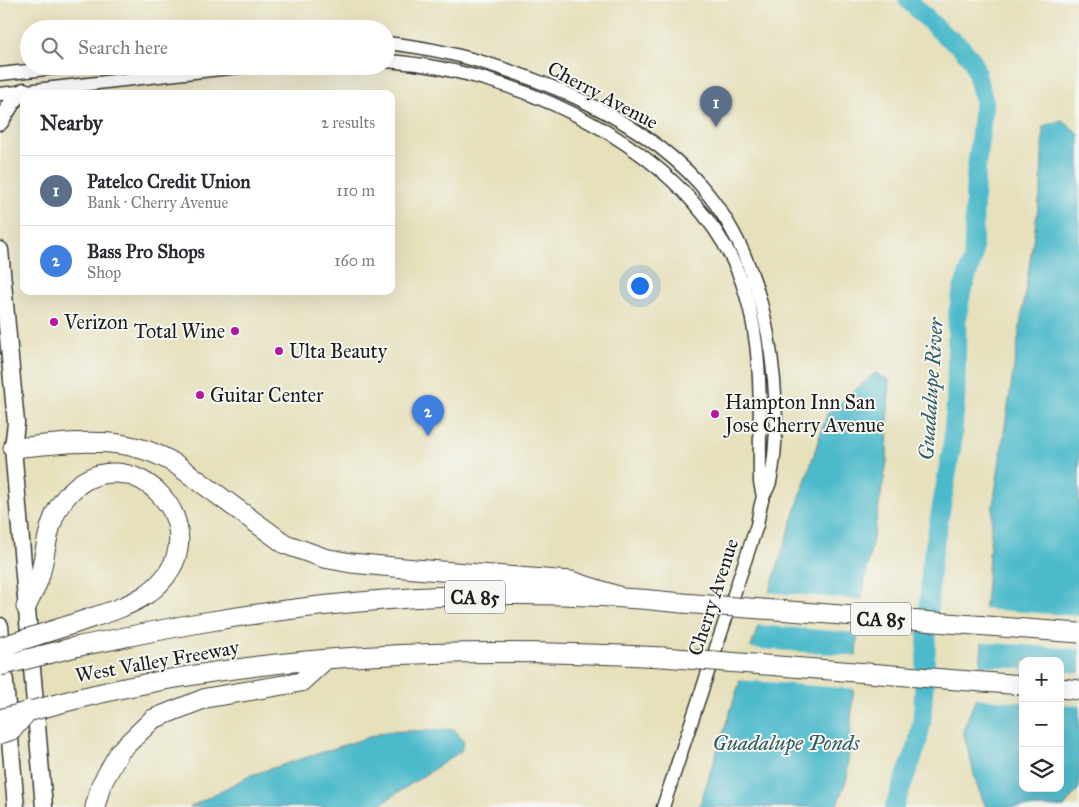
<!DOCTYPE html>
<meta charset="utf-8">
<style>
:root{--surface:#fff;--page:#f7f7f7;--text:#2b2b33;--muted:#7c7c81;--line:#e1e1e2;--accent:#d93025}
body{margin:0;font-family:"IM FELL Great Primer",serif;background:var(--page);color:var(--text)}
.controls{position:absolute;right:15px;bottom:15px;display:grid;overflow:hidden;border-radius:10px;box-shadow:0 5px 20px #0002}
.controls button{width:45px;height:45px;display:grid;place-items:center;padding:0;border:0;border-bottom:1px solid var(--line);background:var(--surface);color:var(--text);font:25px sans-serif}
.you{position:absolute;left:639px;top:285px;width:18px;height:18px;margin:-12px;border:4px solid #fff;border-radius:50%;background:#1a73e8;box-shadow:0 0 0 8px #1a73e833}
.badge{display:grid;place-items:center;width:32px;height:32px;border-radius:50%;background:var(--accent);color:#fff;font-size:16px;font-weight:700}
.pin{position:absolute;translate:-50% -41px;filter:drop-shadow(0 1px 2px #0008)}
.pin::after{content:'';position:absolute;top:26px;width:18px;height:15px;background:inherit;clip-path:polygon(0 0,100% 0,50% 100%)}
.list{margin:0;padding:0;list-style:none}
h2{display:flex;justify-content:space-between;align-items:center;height:65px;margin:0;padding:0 20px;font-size:21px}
h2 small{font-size:16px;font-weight:400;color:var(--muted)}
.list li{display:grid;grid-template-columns:32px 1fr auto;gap:15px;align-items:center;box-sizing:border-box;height:70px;padding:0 20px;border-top:1px solid var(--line)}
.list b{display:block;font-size:19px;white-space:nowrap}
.list p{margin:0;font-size:16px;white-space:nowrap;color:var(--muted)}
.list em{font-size:16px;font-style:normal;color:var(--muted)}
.icon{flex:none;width:28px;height:28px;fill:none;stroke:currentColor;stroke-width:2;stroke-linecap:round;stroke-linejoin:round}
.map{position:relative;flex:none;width:1079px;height:807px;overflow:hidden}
.search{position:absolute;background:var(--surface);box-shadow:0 5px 20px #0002;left:20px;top:20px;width:375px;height:55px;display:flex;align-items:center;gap:12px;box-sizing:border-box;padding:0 18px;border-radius:28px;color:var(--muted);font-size:19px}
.panel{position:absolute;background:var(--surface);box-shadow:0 5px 20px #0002;left:20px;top:90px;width:375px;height:205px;border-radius:10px}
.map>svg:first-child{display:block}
</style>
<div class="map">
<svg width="1079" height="807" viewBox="0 0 1079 807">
<rect width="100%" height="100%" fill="#f6f6f2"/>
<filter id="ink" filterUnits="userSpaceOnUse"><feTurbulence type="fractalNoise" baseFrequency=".02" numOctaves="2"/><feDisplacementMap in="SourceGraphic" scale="10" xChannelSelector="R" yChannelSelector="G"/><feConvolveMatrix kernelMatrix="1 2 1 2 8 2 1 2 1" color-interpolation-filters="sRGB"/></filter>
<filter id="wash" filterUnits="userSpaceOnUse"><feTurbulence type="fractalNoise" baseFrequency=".0096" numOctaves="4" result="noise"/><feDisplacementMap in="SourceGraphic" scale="20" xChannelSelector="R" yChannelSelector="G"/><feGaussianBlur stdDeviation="1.12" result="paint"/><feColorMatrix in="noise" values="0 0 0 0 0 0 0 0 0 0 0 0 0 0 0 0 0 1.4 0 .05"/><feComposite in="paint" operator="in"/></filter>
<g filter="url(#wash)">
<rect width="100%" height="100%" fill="#e6e0bb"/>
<path fill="#4ebacb" stroke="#356b74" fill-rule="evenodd" d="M1062 120 1079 134V788L1064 807H986L977 786 963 730 978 693 993 506 1041 188 1043 126ZM1023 661H1060V788H1023Z
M875 373 889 380 887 462 859 613 847 778 836 807H699L827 414Z
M454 729 464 742 461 751 376 807H190L251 775 385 732Z"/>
<path fill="#e6e0bb" d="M766 592 864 600 860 633 756 625Z
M983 609 1079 616V649L980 642Z
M748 648 858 656 856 689 738 680Z
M978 665 1023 669V702L974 698Z
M1060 671 1079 673V706L1060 704Z"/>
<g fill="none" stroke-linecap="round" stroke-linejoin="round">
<path stroke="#4ebacb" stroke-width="19" d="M894 807 917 746 922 720 931 566 952 446 956 396 957 317 962 291 973 259 975 182 984 101 973 61 960 46 943 34 908 0"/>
</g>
</g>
<g filter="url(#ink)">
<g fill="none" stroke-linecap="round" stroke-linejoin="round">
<g stroke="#3a3934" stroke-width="15">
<path id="minor" d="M386 43C449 49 506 67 564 92 679 143 745 208 768 335 776 382 780 434 770 482 769 486 766 491 764 495 760 504 759 515 757 525L663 807
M386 61C521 70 706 155 746 295 764 355 759 419 760 482L763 497
M0 74 74 66
M0 94 247 66"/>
</g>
<g stroke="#3a3934" stroke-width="19">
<path id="major" d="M0 122 15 98 24 91
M0 250 16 423 13 448 44 807
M0 626 16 807"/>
</g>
<g stroke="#3a3934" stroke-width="21">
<path id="highway" d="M13 448C71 443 125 432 177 465L285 544 324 558 351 563 415 569 571 581 618 596
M26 607C31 596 37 586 40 575 47 548 47 519 66 497 126 425 232 532 147 594 125 609 98 615 73 624
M75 647C118 639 161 629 205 622 361 596 524 586 682 603
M983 682 1023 685
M1060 688 1079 690
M80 698C270 651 468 647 663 657
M95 807 101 785 120 751 153 719 206 698 301 682 325 660"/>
</g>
<use href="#minor" stroke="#fff" stroke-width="12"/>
<use href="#major" stroke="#fff" stroke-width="16"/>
<use href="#highway" stroke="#fff" stroke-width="19"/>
<g stroke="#3a3934" stroke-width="21" stroke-linecap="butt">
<path id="highway-bridge" d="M682 603 1079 633
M0 647 73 624
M663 657 983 682
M0 666 75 647
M0 719 80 698
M0 734 12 730 29 710"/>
</g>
<use href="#highway-bridge" stroke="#fff" stroke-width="19"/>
</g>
</g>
<g fill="#b5179e" stroke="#f6f6f2" stroke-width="2">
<circle cx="54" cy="322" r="5"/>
<circle cx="235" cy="331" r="5"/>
<circle cx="279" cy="351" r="5"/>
<circle cx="200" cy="395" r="5"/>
<circle cx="715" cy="414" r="5"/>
</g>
<g text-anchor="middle" stroke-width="4" stroke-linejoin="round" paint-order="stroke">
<g fill="#f6f6f2" stroke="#5d5d5c" stroke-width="1">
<rect x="445" y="580.5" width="60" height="33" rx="4"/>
<rect x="851" y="602.5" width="60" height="33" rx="4"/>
</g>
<g font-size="19" font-weight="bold" fill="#1c1c1c">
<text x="475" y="604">CA 85</text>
<text x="881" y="626">CA 85</text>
</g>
<g font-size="20" fill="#1c1c1c" stroke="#f6f6f2">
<text transform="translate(603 95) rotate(28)" y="7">Cherry Avenue</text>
<text transform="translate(713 597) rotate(-72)" y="7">Cherry Avenue</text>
<text transform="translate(157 661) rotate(-10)" y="7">West Valley Freeway</text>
</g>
<g font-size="20" fill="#1c1c1c" stroke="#f6f6f2" text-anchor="start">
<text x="64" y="329">Verizon</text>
<text x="225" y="338" text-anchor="end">Total Wine</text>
<text x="289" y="358">Ulta Beauty</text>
<text x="210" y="402">Guitar Center</text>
<text x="725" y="409">Hampton Inn San<tspan x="725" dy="23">Jose Cherry Avenue</tspan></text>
</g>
<g font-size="21" font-style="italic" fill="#305b62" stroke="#f6f6f2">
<text transform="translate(931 389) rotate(-86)" y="7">Guadalupe River</text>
<text x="786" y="750">Guadalupe Ponds</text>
</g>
</g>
</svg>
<div class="controls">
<button>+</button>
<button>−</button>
<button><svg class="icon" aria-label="layers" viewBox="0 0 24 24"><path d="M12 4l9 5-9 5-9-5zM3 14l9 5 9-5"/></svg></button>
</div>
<div class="you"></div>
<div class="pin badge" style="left:716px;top:127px;background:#5c6f8a">1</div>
<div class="pin badge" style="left:428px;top:436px;background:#3f7fe0">2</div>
<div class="search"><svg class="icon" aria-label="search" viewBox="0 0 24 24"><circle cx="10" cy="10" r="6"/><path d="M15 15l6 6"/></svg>Search here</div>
<section class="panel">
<h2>Nearby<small>2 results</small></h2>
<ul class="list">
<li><span class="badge" style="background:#5c6f8a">1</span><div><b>Patelco Credit Union</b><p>Bank · Cherry Avenue</p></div><em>110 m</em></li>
<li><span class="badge" style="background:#3f7fe0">2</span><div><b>Bass Pro Shops</b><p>Shop</p></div><em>160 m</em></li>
</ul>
</section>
</div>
